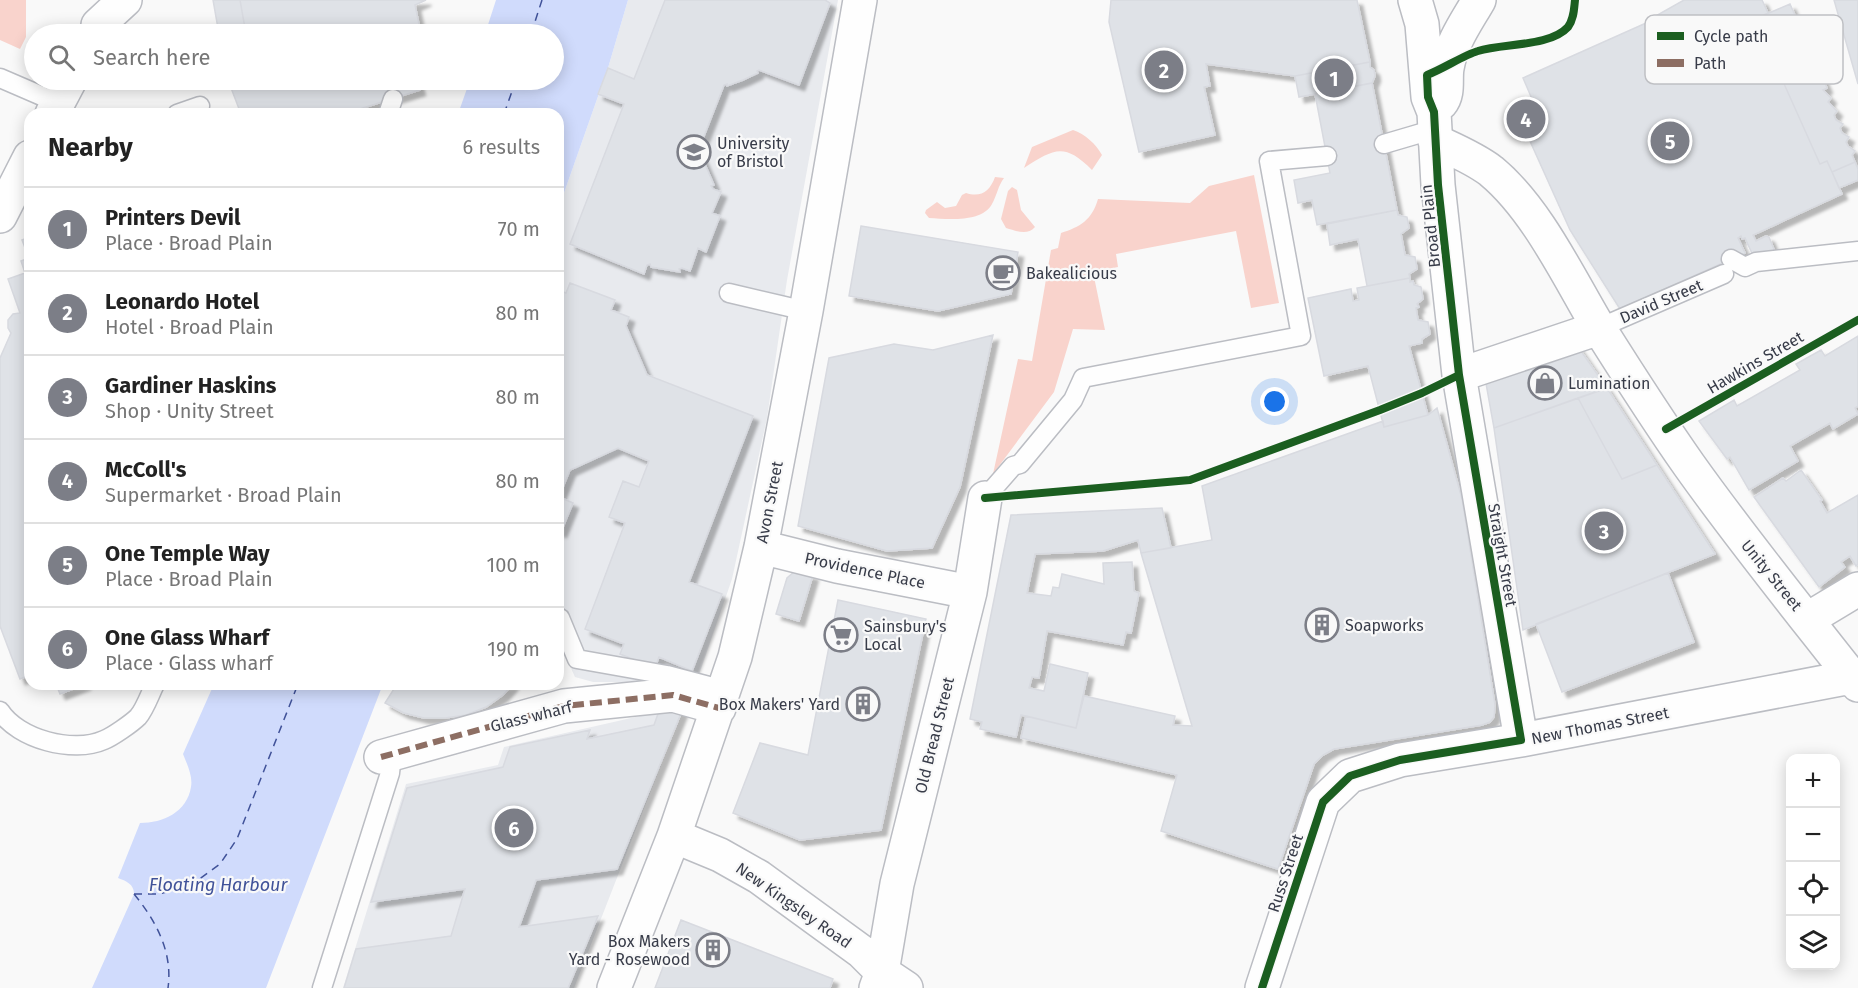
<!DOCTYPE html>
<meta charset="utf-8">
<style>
:root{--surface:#fff;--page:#f2f2f2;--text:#222;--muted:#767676;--line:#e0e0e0;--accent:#7c7e87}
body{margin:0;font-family:"Fira Sans",sans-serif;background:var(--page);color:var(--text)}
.controls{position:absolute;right:18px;bottom:18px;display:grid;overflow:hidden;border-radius:12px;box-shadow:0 3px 15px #0003}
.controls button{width:54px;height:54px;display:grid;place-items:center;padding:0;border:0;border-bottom:2px solid var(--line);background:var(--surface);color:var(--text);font:30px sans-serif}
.you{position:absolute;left:1275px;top:402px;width:21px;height:21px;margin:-15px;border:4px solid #fff;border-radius:50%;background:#1a73e8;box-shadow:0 0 0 9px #1a73e833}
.badge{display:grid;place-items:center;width:39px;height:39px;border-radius:50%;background:var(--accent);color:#fff;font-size:20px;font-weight:700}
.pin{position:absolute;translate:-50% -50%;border:3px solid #fff;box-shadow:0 2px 6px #0006}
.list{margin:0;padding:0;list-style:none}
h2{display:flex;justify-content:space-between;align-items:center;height:78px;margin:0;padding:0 24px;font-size:26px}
h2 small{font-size:20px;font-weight:400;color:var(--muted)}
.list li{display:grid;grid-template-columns:39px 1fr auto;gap:18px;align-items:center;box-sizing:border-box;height:84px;padding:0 24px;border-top:2px solid var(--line)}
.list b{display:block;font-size:22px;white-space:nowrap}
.list p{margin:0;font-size:20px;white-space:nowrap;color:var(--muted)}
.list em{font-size:20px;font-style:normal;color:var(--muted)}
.icon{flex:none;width:33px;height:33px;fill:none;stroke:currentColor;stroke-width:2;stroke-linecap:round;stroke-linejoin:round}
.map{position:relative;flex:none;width:1858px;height:988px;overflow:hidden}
.search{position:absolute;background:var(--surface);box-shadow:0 3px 15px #0003;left:24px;top:24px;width:540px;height:66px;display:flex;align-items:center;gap:15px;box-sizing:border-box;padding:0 21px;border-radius:33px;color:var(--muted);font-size:22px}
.panel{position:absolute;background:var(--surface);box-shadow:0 3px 15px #0003;left:24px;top:108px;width:540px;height:582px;border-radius:18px}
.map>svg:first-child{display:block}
</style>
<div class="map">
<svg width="1858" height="988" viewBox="0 0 1858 988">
<defs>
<filter id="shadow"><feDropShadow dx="5.5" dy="5.5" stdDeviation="1.5" flood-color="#0004"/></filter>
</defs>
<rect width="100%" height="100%" fill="#f9f9f9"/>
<path fill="#e8eaee" d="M628 0H838L787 280 767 418 732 579 694 689 668 682H593L575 677 558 640V210L608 68Z
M684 706 574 988H343L406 784 498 765 504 747Z"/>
<path fill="#f9d3cc" d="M0 0H26V37L20 49 0 40Z
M1073 130C1085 134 1096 144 1102 155L1092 170C1064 142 1054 149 1024 168L1032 147Z
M1254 175 1279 303 1251 308 1236 231 1116 254 1118 267 1093 272 1105 330 1073 329 1054 392 993 474 1018 359 1032 361 1051 250 1058 248 1061 233C1080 227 1092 220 1098 199L1190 203 1209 186Z
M995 177 1004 178C998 186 997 195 992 204 982 223 947 219 929 218L925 213 926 210 937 202 945 208 956 206 962 195 966 193C981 198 990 191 995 177Z
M1012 187 1017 190 1021 210 1035 227C1027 236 1017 231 1006 228L1001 219 1008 191Z"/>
<path fill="#d0dbfc" d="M496 0H628L608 68 558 210V114H458L470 80H554V34H485Z
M214 684H383L266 988H92L134 894C134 884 126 881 118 878L140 823C163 823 187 812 191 787 193 776 187 764 183 754Z"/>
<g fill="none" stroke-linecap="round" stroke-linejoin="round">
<path stroke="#405299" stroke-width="1.5" stroke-dasharray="8 6" stroke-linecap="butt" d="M531 34 542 0
M504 114 516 80
M134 894H160L194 883 220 864 237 839 298 684
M134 894C156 921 173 952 168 988"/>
</g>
<path fill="#dfe2e7" stroke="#d8dae0" stroke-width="1.5" filter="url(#shadow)" d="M213 0H240L246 34H219Z
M240 0H426L415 5 421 34H246Z
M665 0H825L830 3 799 85 759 70 757 71 758 73 743 80 727 86V84L724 85 697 154 699 156 701 155 714 185 711 186 713 189 721 192 712 213 720 216 706 252 698 248 690 271 682 268 679 269 680 272 651 267 650 264 647 265 644 274 570 244 624 104 598 94 608 68 634 79Z
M1111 0H1357L1370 62 1295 76 1206 64 1210 86 1204 87 1215 135 1139 152 1109 22Z
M1684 0H1762L1768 13 1755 19 1820 164 1827 161 1842 194 1753 235 1756 241 1766 236 1769 237 1775 252 1755 260 1745 238 1742 239 1741 236 1738 238 1745 253 1620 309 1570 230 1521 121 1538 113 1523 78 1646 23 1656 44 1661 42 1652 18Z
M1834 0H1858V84Z
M1790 4 1827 88 1823 90 1831 98 1828 102 1837 111 1834 115 1836 120 1843 124 1840 128 1842 133 1849 137 1846 142 1848 146 1855 151 1852 155 1855 162 1832 172 1827 161 1820 164 1755 19Z
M1370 62V67L1374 70 1375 76 1372 83 1299 97 1295 76Z
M228 80H417L420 90 344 114H241Z
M1372 83 1397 210 1317 225 1312 200 1298 203 1294 180 1330 173 1315 94Z
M1855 162 1858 169V180L1839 188 1832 172Z
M1397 210 1398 215 1407 217 1409 228 1401 234 1405 255 1415 257 1417 269 1409 274 1410 278 1367 286 1358 239 1330 245 1327 224Z
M861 226 1018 252 1011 294 938 311 849 296Z
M30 237V675L20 679 0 626V358L11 333 8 328V320L13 314 20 313 8 279 25 273 21 261 29 258 22 240Z
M1410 278V282L1413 281 1414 285 1421 287 1423 299 1417 304 1419 307 1416 308 1418 320 1428 322 1430 334 1422 339V343L1409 346 1428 415 1384 427 1368 366 1324 376 1308 298 1351 289 1353 301 1359 300 1357 288Z
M570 283 615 300 611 310 629 317 626 326 647 375 753 416 689 582 722 594 692 671 659 657 655 668 620 654 624 644 585 629 625 523 609 517 623 481 639 487 649 461 618 448 570 470 559 497 573 503 561 532 558 531V290L566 293Z
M993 335 960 487 932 548 887 551 798 526 829 358 894 344 933 350Z
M1858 336V406L1855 408 1858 414 1833 429 1830 423 1790 446 1798 461 1749 490 1730 457 1727 459 1699 421 1734 400 1737 406 1800 370 1796 364 1821 350 1825 356Z
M1576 344 1607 388 1494 428 1485 378Z
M1607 388 1657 465 1622 479 1578 398Z
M1578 398 1622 479 1657 465 1715 554 1523 630 1494 428Z
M1437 408 1462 499 1495 705 1494 717 1490 722 1482 725 1334 749 1323 755 1314 764 1278 869 1161 831 1177 775 1021 738 1026 716 1076 728 1084 696 1175 716 1173 725 1192 726 1141 553 1212 540 1202 486 1383 421 1384 427 1428 415Z
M1801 470 1822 500 1820 501 1827 513 1858 495V564L1856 566 1850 556 1841 562 1845 567 1819 587 1754 497 1783 478 1786 481Z
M1162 508 1171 548 1141 553 1138 540 1103 551 1035 554 1027 593 1051 596 1053 587 1059 588 1062 574 1104 584 1103 563 1132 562 1134 591 1139 593 1131 633 1126 632 1123 645 1047 631 1039 678 1032 677 1029 688 1044 691 1050 664 1088 673 1076 728 1021 715 1016 737 980 729 982 722 970 719 1011 515Z
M795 571 813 575 799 621 776 614 787 578Z
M1668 573 1694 642 1562 692 1536 624Z
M838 600 926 619 881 830 800 840 733 813 760 743 808 755Z
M56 684H86L60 694Z
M397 684H513L503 695 486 707 466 715 445 718H424L404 713 385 703Z
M684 706 617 869 536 880 519 927 598 916 568 988H344L356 949 451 936 465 889 371 902 407 788 503 767 510 747 590 730 587 739 654 725 659 711Z
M681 920 833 979 830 988H655Z"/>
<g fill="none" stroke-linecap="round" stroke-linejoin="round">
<g stroke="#bbbdc3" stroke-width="21">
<path id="lane" d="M0 78 58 103
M177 114 200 106
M388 114 393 99
M1384 144 1435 129
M1731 259 1745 267 1756 262 1858 251
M729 293 806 311
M1599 328 1724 274
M985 498 1013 466 1020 464 1073 400 1083 378 1301 336 1269 161 1327 156
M560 618 577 659 667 675 724 690
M0 711C18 739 73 754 104 740 112 737 132 723 138 717 145 709 150 694 155 684
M322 988 390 773 392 754"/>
</g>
<g stroke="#bbbdc3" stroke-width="36">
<path id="street" d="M1415 0 1422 24 1428 97 1434 112 1438 185 1459 375 1521 740
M98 25 125 0
M1441 103C1449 94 1445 79 1447 68 1451 43 1467 21 1479 0
M52 114 70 80
M1435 141C1454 150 1474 158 1491 171 1537 209 1569 278 1599 328 1628 374 1658 421 1689 465 1743 541 1801 612 1858 685
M0 216 30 157
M1459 375 1599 328
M761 547 837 566 970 592
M1808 619 1858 589
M381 757 564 706 673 695 719 708
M674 836 720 855 759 877 862 952 882 972 906 988
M614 988 674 836 735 657 761 547 806 311 860 0
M876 988 882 972 897 884 970 592 985 498
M1262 988 1323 802 1350 776 1400 760 1521 740 1851 677"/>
</g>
<use href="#lane" stroke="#fefefe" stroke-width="18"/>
<use href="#street" stroke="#fefefe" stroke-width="33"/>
<path stroke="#8d6e63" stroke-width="6" stroke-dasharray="12 6" stroke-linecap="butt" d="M381 757 564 706 673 695 719 708"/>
<g stroke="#f9f9f9" stroke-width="11">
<path id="cycleway" d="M1666 429 1858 320
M985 498 1190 480 1380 410 1422 393 1459 375
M1262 988 1323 802 1350 776 1400 760 1521 740 1459 375 1438 185 1434 112 1428 97 1427 75C1443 69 1464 55 1478 51 1503 43 1550 47 1568 27 1574 19 1574 9 1575 0"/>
</g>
<use href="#cycleway" stroke="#1b5e20" stroke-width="8"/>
</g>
<defs>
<g id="university-ring" transform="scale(1.725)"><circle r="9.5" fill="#f9f9f9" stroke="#7c7e87" stroke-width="1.5"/><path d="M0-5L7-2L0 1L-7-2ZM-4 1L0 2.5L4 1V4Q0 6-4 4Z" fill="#7c7e87"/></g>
<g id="cafe-ring" transform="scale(1.725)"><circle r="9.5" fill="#f9f9f9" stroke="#7c7e87" stroke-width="1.5"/><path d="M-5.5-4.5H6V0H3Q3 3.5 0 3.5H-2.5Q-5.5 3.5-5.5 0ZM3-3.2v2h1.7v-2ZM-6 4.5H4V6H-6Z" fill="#7c7e87"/></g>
<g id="shop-ring" transform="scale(1.725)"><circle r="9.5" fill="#f9f9f9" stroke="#7c7e87" stroke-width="1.5"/><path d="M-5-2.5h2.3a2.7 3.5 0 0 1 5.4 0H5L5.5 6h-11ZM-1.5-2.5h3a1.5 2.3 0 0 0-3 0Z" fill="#7c7e87"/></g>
<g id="building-ring" transform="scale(1.725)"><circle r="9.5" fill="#f9f9f9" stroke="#7c7e87" stroke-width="1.5"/><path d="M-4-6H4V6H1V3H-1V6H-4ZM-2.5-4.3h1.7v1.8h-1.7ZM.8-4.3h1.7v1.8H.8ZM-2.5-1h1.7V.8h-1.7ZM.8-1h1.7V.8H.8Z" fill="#7c7e87"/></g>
<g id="supermarket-ring" transform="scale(1.725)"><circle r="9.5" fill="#f9f9f9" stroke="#7c7e87" stroke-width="1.5"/><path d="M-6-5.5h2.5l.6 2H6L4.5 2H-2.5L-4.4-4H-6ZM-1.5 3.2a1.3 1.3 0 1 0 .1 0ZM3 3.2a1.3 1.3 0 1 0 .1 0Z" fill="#7c7e87"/></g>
</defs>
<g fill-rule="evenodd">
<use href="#university-ring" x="694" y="152"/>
<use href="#cafe-ring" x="1003" y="273"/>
<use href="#shop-ring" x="1545" y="383"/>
<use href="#building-ring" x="1322" y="625"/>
<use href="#supermarket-ring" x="841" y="635"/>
<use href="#building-ring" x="863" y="704"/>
<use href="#building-ring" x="713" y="950"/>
</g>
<g text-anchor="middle" stroke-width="4.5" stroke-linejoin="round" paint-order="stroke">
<g font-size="16" fill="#383c49" stroke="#f9f9f9" text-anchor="start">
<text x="717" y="149">University<tspan x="717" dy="18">of Bristol</tspan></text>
<text x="1026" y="279">Bakealicious</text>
<text x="1568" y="389">Lumination</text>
<text x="1345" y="631">Soapworks</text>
<text x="864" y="632">Sainsbury's<tspan x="864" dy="18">Local</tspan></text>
<text x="840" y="710" text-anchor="end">Box Makers' Yard</text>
<text x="690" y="947" text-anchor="end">Box Makers<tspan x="690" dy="18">Yard - Rosewood</tspan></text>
</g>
<g font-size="16" fill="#383c49" stroke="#f9f9f9">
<text transform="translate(1430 226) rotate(-96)" y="6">Broad Plain</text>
<text transform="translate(1661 301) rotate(-23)" y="6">David Street</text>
<text transform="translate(1755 362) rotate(-30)" y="6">Hawkins Street</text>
<text transform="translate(769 502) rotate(-79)" y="6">Avon Street</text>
<text transform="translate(1503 555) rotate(80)" y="6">Straight Street</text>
<text transform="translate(865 570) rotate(12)" y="6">Providence Place</text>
<text transform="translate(1772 575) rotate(51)" y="6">Unity Street</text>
<text transform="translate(531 716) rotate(-14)" y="6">Glass wharf</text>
<text transform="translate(1600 725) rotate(-11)" y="6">New Thomas Street</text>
<text transform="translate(934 735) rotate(-76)" y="6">Old Bread Street</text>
<text transform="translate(1285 873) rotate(-72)" y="6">Russ Street</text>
<text transform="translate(794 905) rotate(35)" y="6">New Kingsley Road</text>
</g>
<g font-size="18" font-style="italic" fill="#405299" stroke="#f9f9f9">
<text x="218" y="891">Floating Harbour</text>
</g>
</g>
<rect x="1645" y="15" width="198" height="69" rx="9" fill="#f9f9f9" stroke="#bfc0c4" stroke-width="1.5"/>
<rect x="1657" y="32" width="27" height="8" fill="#1b5e20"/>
<rect x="1657" y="59" width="27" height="8" fill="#8d6e63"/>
<g font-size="16" fill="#383c49">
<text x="1694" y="42">Cycle path</text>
<text x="1694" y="69">Path</text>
</g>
</svg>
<div class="controls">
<button>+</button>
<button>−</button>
<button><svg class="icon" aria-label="locate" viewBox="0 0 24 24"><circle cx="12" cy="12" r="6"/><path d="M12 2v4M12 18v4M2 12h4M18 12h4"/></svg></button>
<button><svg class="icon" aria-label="layers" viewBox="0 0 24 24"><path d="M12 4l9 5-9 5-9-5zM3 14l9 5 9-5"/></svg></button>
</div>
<div class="you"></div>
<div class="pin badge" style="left:1334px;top:78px">1</div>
<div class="pin badge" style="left:1164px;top:70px">2</div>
<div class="pin badge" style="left:1604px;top:531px">3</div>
<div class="pin badge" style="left:1526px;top:119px">4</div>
<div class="pin badge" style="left:1670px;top:141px">5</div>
<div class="pin badge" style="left:514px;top:828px">6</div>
<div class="search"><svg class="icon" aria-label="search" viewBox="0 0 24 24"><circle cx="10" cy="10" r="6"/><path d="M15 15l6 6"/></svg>Search here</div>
<section class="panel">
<h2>Nearby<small>6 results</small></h2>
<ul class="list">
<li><span class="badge">1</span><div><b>Printers Devil</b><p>Place · Broad Plain</p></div><em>70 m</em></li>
<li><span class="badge">2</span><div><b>Leonardo Hotel</b><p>Hotel · Broad Plain</p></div><em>80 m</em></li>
<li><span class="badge">3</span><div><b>Gardiner Haskins</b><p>Shop · Unity Street</p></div><em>80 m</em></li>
<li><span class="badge">4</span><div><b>McColl's</b><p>Supermarket · Broad Plain</p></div><em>80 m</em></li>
<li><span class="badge">5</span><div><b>One Temple Way</b><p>Place · Broad Plain</p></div><em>100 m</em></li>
<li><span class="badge">6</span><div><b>One Glass Wharf</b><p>Place · Glass wharf</p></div><em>190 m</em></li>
</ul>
</section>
</div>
